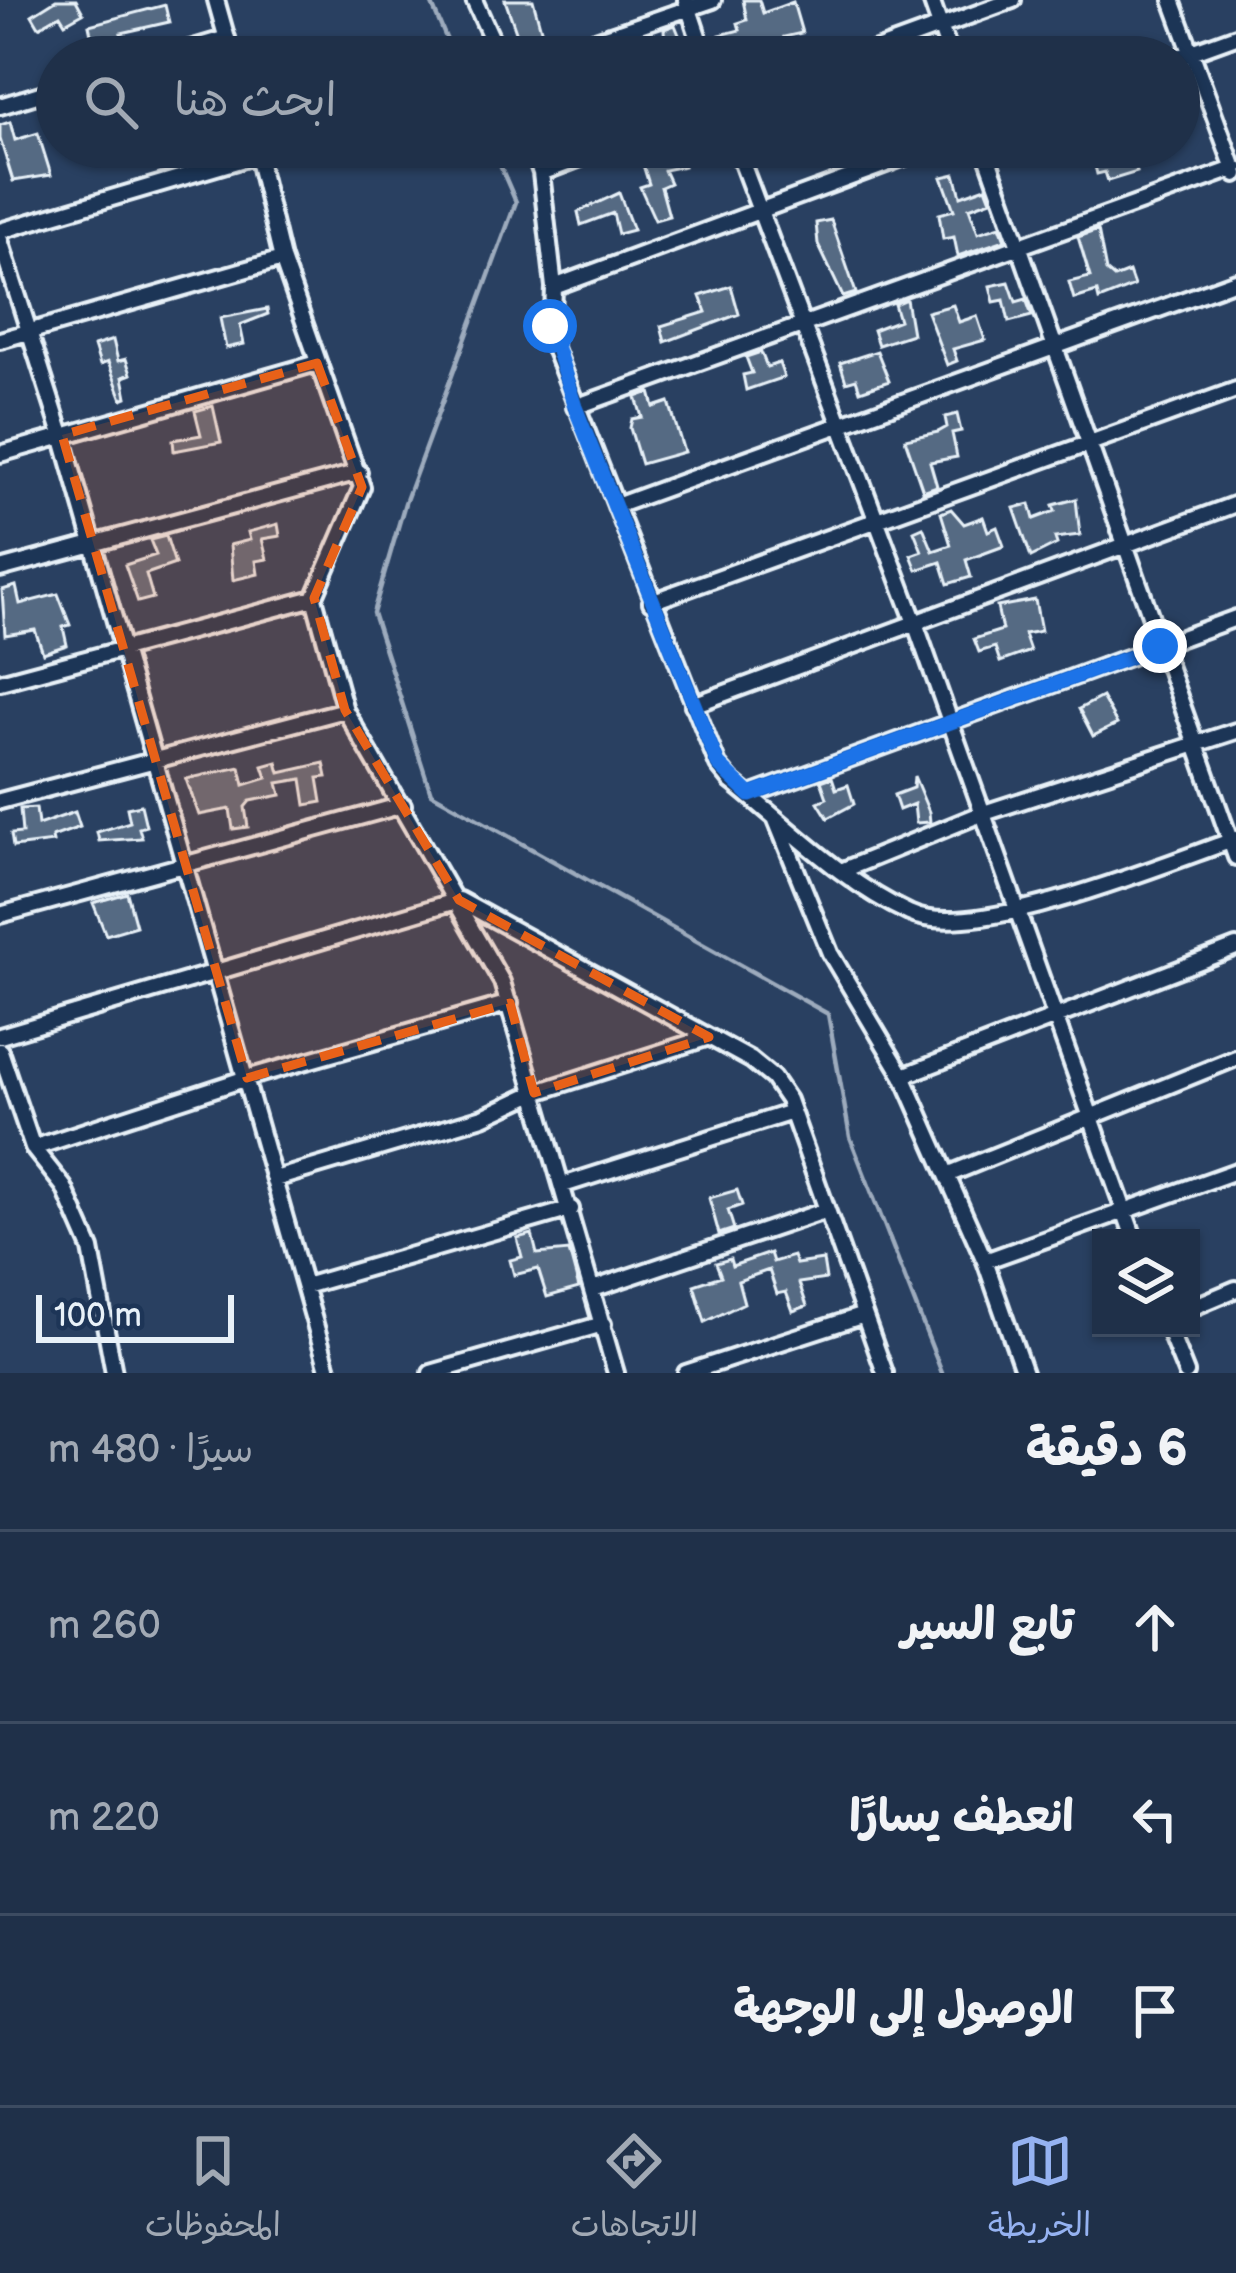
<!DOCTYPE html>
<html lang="ar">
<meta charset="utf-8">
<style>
:root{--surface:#1f3049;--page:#2c3c53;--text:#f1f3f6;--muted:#a1a9b4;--line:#3c4b61;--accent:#95b2f1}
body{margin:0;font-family:"Balsamiq Sans","Playpen Sans Arabic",sans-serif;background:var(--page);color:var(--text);direction:rtl}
.controls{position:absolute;right:36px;bottom:36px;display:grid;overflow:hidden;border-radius:0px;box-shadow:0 3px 9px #0004}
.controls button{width:108px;height:108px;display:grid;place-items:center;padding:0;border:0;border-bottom:3px solid var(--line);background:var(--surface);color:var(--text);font:60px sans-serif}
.scale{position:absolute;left:36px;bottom:30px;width:198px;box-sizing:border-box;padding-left:12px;border:6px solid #e8f1f8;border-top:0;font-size:33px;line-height:42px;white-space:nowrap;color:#e8f1f8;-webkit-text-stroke:9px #1d3557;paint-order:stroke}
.stop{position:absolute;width:36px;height:36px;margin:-27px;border:9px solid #1a73e8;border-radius:50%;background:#fff}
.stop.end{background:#1a73e8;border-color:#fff;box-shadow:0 3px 12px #0008}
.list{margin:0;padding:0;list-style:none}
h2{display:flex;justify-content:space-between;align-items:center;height:156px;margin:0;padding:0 48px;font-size:51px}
h2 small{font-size:39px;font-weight:400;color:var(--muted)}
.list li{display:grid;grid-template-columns:78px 1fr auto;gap:36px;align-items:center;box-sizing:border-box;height:192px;padding:0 48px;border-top:3px solid var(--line)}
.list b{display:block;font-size:45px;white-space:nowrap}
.list em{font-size:39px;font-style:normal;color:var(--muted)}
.icon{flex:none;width:66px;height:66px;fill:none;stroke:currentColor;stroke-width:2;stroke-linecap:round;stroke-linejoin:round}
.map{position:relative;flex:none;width:1236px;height:1373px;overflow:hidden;direction:ltr}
.search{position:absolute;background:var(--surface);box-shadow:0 3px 9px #0004;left:36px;right:36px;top:36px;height:132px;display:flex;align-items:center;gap:30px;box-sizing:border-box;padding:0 42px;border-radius:66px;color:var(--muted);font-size:45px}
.sheet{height:732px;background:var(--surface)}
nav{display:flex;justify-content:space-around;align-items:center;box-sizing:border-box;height:168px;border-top:3px solid var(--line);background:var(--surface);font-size:33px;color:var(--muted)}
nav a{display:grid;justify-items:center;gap:6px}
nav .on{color:var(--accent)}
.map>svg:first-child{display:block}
</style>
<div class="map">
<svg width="1236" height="1373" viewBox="0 0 1236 1373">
<rect width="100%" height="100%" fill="#294061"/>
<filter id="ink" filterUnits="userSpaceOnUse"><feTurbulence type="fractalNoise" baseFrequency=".00833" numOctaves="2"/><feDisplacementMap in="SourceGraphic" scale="24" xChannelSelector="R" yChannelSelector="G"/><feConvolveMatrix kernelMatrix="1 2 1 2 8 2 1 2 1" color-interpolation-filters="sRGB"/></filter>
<g filter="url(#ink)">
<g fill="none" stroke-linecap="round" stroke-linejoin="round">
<path stroke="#9dabbd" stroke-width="4.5" d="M430 0 454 57
M492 147 516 202 405 503 373 613 431 793 828 1014 850 1137 942 1373"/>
</g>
<path fill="#556a83" stroke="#e8f1f8" stroke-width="3" d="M56 0H76L83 13 65 23 60 15 39 27 32 15Z
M505 0H533L542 33 519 40Z
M743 0H759L763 13 793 2 802 33 784 37 793 57H730L720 35 740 30 738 23 747 20Z
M165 5 169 22 121 33 123 39 108 42 111 54 96 57 89 25Z
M675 25 688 57H626V51L665 45 664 29Z
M10 122 15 140 38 133 51 175 13 181 0 139V125Z
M1090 147H1129L1137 172 1108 181 1105 172 1097 174Z
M667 155 682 156 684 166 664 170 670 183 661 187 669 216 655 220 640 187 649 184 643 165Z
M955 174 961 196 986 187 991 200 969 208 978 233 1000 226 1005 240 958 256 954 237 943 239 939 214 954 210 942 177Z
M619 193 633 230 618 234 613 213 581 225 578 212Z
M831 220 856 293 843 297 818 244 816 223Z
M1098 230 1106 271 1114 278 1129 272 1134 286 1099 300 1097 292 1074 299 1069 282 1090 277 1078 237Z
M1009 282 1016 302 1026 299 1032 316 1009 322 1004 300 994 302 990 286Z
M731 286 739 314 665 342 661 326 706 312 700 296Z
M906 299 912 334 878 345 873 330 899 320 894 304Z
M953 305 959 322 977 316 985 340 953 349 957 361 947 365 927 312Z
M267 309 268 314 240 325 244 344 226 348 220 318Z
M113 340 118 361 126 359 131 374 123 377 127 397 122 399 108 362 100 365 94 346Z
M877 351 889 381 860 391 856 379 846 382 840 363Z
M761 352 767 367 779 363 784 377 746 390 743 375 752 373 746 357Z
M650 392 654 407 669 402 684 452 641 464 630 428 632 419 642 417 636 397Z
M213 406 221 442 174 451 173 440 201 435 195 411Z
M957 414 961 431 952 433 957 457 930 462 937 486 923 491 905 439 938 432 947 427 945 417Z
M1076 499 1080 535 1055 538 1057 544 1031 557 1014 508 1030 504 1034 519 1055 511 1053 505Z
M951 509 964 524 983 517 988 531 997 527 1004 546 966 560 971 577 948 584 941 562 917 570 911 555 922 551 914 531 923 527 933 551 951 545 941 513Z
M278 524 280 536 262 539 267 559 256 561 258 574 233 580 230 545 250 540 248 532Z
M166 536 175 564 146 574 153 598 138 602 125 565 156 555 150 540Z
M16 586 20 604 58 594 70 625 63 627 67 645 43 653 35 630 5 635 2 590Z
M1035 600 1041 631 1024 634 1030 651 1000 662 995 647 979 652 974 639 1002 630 997 607Z
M1102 697 1117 724 1093 736 1079 709Z
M277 762 280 773 324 763 327 777 318 778 322 802 306 805 302 779 278 783 281 795 250 801 245 807 248 827 233 829 230 809 199 815 186 779 240 767 244 785 267 778 263 766Z
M914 776 929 812 930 822 916 823 914 804 899 810 894 795 913 788Z
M832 777 836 789 848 785 854 804 828 818 818 802 827 798 821 781Z
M141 805 146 826 139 828 142 838 99 841 97 832 130 822 127 808Z
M36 808 38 825 75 812 80 827 52 837 53 842 13 847 11 834 22 833 20 809Z
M127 893 136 926 106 935 93 903Z
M737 1190 742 1205 728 1210 734 1229 719 1234 709 1198Z
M532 1234 537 1254 569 1251 579 1288 547 1297 538 1269 514 1275 510 1260 522 1257 517 1238Z
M770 1253 773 1262 793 1256 796 1264 823 1260 826 1279 799 1283 807 1306 793 1311 786 1292 777 1294 769 1270 738 1281 744 1303 705 1322 694 1285 721 1276 716 1263 730 1259 732 1266Z"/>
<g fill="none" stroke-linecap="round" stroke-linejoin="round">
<g stroke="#e8f1f8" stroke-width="22">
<path id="minor" d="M216 0 232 57
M474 0 500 57
M686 0 705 57
M931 0 951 57
M1172 0 1236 174
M163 57 227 38
M546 57 713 0
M857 57 1013 0
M1178 57 1236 36
M0 106 57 89
M255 147 282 259 362 487 314 598 345 710 502 982 616 1373
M532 147 541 173 554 287 552 343 718 765 731 781C788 826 842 882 909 913 972 944 1166 863 1236 839
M736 147 914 620 1134 1238
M984 147 1236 857
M541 173 610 147
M0 231 257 155
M0 240 62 435 329 1373
M554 287 932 147
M0 340 282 259
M575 407 1236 168
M0 454 317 363
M616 506 1236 281
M0 569 359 472
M651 602 1236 390
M0 682 314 598
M693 705 1236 504
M750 795 1236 618
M0 801 345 710
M776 820 830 953 903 1076 985 1261 1024 1373
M841 871 981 814 1236 731
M0 915 403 805
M0 1036 459 900 751 1060 773 1078 788 1100 885 1373
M0 1051 33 1148 64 1187 91 1249 114 1373
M903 1076 1236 947
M33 1148 247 1078 510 1003
M947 1175 1236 1058
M275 1179 483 1117 534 1093 709 1037
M563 1185 792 1112
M985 1261 1236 1171
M305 1286 571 1209
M593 1289 827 1210
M1191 1308 1236 1289
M1168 1328 1186 1373
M431 1373 603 1324
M686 1373 864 1315"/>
</g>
<use href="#minor" stroke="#1d3557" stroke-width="14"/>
</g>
</g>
<g fill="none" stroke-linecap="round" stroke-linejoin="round" filter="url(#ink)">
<path stroke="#1a73e8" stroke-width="15" d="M550 326 575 407 718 764 750 795 1160 646"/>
</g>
<path fill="#e86118" fill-opacity="0.2" stroke="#e86118" stroke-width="9" stroke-dasharray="24 15" stroke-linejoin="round" d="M317 363 362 487 314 598 345 710 459 900 709 1037 534 1093 510 1003 247 1078 62 435Z"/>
</svg>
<div class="controls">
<button><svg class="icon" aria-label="layers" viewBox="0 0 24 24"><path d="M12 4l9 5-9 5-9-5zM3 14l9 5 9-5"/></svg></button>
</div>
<div class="scale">100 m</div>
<div class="stop" style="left:550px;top:326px"></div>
<div class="stop end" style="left:1160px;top:646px"></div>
<div class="search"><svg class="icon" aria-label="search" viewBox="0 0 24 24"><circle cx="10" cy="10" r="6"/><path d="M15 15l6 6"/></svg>ابحث هنا</div>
</div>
<section class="sheet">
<h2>6 دقيقة<small>سيرًا · 480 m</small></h2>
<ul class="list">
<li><svg class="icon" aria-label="ahead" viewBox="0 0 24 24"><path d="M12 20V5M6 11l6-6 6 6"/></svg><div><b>تابع السير</b></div><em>260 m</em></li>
<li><svg class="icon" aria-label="left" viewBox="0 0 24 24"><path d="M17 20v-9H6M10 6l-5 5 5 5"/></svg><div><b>انعطف يسارًا</b></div><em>220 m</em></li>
<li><svg class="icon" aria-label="arrive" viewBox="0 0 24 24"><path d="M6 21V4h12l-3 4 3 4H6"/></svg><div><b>الوصول إلى الوجهة</b></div></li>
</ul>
</section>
<nav>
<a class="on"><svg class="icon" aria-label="map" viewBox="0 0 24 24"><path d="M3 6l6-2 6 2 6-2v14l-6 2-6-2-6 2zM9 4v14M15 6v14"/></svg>الخريطة</a>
<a><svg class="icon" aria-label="directions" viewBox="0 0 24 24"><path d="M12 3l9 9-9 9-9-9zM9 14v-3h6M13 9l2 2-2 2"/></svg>الاتجاهات</a>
<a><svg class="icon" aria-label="saved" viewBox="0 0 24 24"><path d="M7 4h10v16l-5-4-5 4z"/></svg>المحفوظات</a>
</nav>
